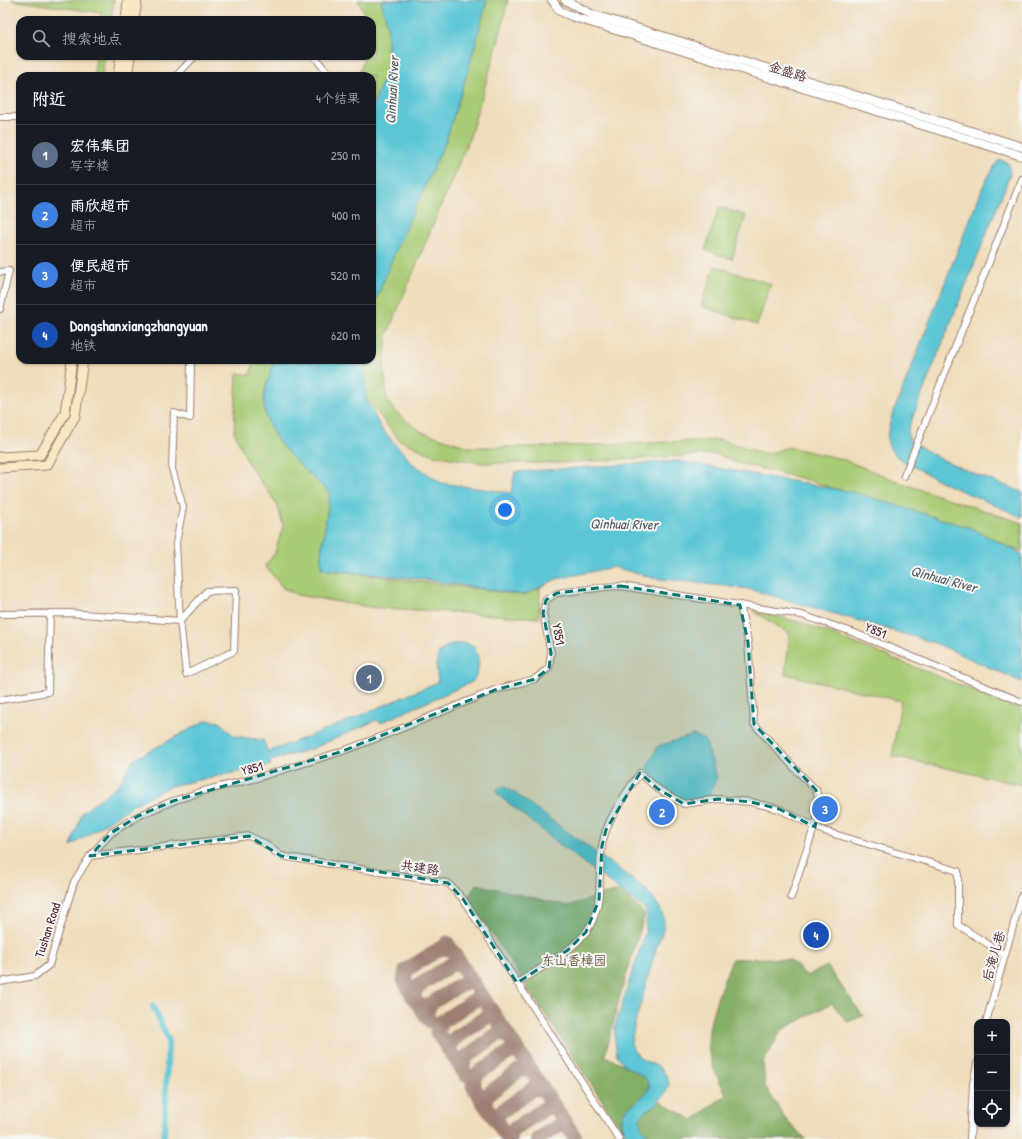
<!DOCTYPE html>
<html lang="zh">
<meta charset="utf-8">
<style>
:root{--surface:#171b24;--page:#242831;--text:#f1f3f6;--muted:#9ea1a6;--line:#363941;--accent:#1f6fb2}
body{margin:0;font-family:"Patrick Hand","LXGW WenKai TC",sans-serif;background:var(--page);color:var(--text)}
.controls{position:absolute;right:12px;bottom:12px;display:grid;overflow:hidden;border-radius:8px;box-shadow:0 1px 3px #0004}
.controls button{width:36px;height:36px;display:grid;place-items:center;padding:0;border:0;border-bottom:1px solid var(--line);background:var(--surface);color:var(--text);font:20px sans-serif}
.you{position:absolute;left:505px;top:510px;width:14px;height:14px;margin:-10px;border:3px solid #fff;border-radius:50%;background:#1a73e8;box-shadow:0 0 0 6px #1a73e833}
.badge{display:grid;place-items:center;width:26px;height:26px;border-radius:50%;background:var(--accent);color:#fff;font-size:13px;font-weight:700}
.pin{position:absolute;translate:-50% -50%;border:2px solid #fff;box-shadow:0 1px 4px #0006}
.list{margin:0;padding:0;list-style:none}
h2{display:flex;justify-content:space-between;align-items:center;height:52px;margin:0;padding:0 16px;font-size:17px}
h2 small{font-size:13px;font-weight:400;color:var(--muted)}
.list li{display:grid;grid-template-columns:26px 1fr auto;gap:12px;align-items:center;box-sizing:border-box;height:60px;padding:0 16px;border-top:1px solid var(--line)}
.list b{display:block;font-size:15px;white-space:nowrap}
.list p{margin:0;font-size:13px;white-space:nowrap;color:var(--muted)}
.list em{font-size:13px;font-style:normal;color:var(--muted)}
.icon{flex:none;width:22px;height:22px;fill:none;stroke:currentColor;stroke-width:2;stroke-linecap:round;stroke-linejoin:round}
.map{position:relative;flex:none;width:1022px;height:1139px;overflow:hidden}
.search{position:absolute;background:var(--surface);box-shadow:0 1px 3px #0004;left:16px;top:16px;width:360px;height:44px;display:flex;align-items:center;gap:10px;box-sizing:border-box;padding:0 14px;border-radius:12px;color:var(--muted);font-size:15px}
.panel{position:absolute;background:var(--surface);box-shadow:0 1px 3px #0004;left:16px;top:72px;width:360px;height:292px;border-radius:12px}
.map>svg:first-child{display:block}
</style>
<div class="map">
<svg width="1022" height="1139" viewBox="0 0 1022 1139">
<rect width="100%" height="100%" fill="#f6f6f2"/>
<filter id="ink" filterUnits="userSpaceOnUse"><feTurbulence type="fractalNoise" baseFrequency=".025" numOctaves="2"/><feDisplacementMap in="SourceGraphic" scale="8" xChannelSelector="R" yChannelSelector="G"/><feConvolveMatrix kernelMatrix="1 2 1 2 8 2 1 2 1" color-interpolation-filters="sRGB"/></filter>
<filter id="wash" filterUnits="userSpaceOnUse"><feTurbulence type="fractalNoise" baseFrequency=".012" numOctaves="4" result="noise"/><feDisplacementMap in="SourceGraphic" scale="16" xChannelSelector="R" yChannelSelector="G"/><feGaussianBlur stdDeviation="0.9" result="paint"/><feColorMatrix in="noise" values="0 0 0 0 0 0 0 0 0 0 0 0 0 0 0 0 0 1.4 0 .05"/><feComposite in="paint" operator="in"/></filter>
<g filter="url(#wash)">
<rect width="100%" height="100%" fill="#efdcba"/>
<path fill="#a8cb74" stroke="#797550" d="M11 0H114L111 20H101V13Z
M358 0H508L498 43 469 139 387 335 384 369 387 401 401 417 422 432 469 447H534L720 440 768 454 788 447 842 459 907 485 1022 523V551L939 525 808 480 734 462 718 454 560 463H481L433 455 399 440 366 398 330 493 321 555 322 569 524 595 540 587 539 618 369 607 297 595 283 588 265 566 275 553 283 526 277 504 249 465 234 432 237 373 250 375 254 360H372V76H358L365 56H372V20H367Z
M96 56H105L102 76H94Z
M719 207 746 215 732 259 705 250Z
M715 266 771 284 757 325 701 306Z
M753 611 800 622 892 658 1022 710V785L892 756 901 701 785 674 790 634Z"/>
<path fill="#86af66" stroke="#686748" d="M476 884 568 906 620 890 645 914 620 996 605 1056 651 1077 647 1094 693 1120 726 1095C721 1083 713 1070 710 1058 702 1028 722 987 732 959L768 958 790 960 807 976 827 966 863 1016 847 1022 832 1003 782 1030 763 1062 765 1086 786 1120 806 1139H633L617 1123 468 898Z"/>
<path fill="#5bc6d5" stroke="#527280" d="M381 0H487L472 57 447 138 398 245 372 310V108L388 66V29Z
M1000 160 1008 163 1010 173 1006 185 910 424 908 431V437L912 442 939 458 977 475 1022 492V517L948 485 901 460C883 447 886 435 892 416L984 184 997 162Z
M275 360H364L366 398 380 427 412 463 441 483 511 493 515 472 678 461 852 492 971 528 1022 554V682L935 643 749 589 653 578 613 567 557 579 524 595 420 579 322 569 321 555 330 493C305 469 266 441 264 404 263 391 270 373 275 360Z
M465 643 474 646C480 660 481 669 472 682L380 723 377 720 314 748 270 761 271 765 170 786 135 804 71 846 82 813 118 785 133 760 207 720 220 722 234 736 263 740 268 752 343 723 438 682 436 664 439 652 451 644Z
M694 735 705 740 717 778 708 798 684 800 661 787 647 768 658 746Z
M503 786 516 794 644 888C662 909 671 918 657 945L635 1023 631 1042 633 1050 643 1060 659 1067 667 1076 669 1085 665 1094 656 1105 644 1112 639 1120C642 1131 646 1134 655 1139H628C610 1104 636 1111 650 1087L646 1079 641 1075 625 1066 617 1055 615 1042V1026L645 933 647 915 645 909 563 847 497 794V789Z"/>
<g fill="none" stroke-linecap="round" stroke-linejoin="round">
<path stroke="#5bc6d5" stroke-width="6" d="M153 1006 168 1039 164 1139"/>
<path stroke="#9c7e72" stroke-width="15" d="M447 943 576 1139
M413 997 404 980 406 970 441 948 451 949
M426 1015 413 997 417 987 452 964 461 965
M430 1021 426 1015 430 1004 465 982H470L474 984
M449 1050 437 1032 441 1022 476 999 485 1000
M462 1069 449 1050 451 1041 488 1016H492L496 1018
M466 1075 462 1069 466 1057 499 1033 508 1036
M485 1105 473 1086 475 1079 478 1073 510 1052H519
M497 1122 485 1105V1101L488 1094 520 1070H531
M508 1139 497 1122 499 1113 534 1088 543 1089
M510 1139V1133L514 1129 547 1107 556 1108
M538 1139 558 1126H567"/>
</g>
</g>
<g filter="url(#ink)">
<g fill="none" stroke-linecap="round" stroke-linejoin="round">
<g stroke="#9c7e72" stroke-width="8">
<path id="minor" d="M314 56 330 76
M176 76 195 56
M0 117H20
M0 272 9 271 0 309
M904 476 1022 179
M740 605 748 642 754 724 798 772 816 790 819 801 817 819 791 897
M0 614 68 613 180 621
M180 621 207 591 236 590 234 651 186 674 180 621 176 543 183 507 172 469 174 413 190 418 191 360
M0 700 48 692 50 613
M90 856 249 836 264 843 281 856 448 883 463 899 619 1139
M0 982 35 976 49 965 74 882 90 856 111 833 138 816 173 801 207 790 257 778 340 752 383 736 495 690 535 679 549 668 551 653 543 613 546 600 557 593 605 587 621 586 802 615 852 632 1022 702
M517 983C540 968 569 954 586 932 605 906 597 875 602 846 606 819 625 795 640 773L658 789 684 804 719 799 751 802 779 809 824 831 958 871V925L1005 955
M986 1022 1022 895
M970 1139 973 1084 977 1064"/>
</g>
<g stroke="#9c7e72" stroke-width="10">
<path id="tertiary" d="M552 0 560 11 574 17 1022 156
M565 0 591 14 1022 147"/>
</g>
<g stroke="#9c7e72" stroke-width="11">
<path id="secondary" d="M126 20 128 0
M134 20 137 0
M118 76 121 56
M127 76 130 56
M0 457 40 455 65 413 72 360
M0 468 47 465 75 416 83 360"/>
</g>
<use href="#minor" stroke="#fff" stroke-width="6"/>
<use href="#tertiary" stroke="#fff" stroke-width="8"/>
<use href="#secondary" stroke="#f7e8c3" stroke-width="9"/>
</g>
</g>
<path fill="#0f766e" fill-opacity="0.2" stroke="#0f766e" stroke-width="3" stroke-dasharray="8 5" stroke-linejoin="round" d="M621 586 740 605 748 642 754 724 816 790 819 801 815 827 779 809 751 802 719 799 684 804 658 789 640 773 606 830 602 846 599 900 586 932 568 950 517 983 463 899 448 883 281 856 249 836 90 856 111 833 138 816 173 801 340 752 495 690 535 679 549 668 551 653 543 613 546 600 557 593 605 587Z"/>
<g text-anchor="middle" stroke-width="4" stroke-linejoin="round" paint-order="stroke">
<g font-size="13" fill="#4a1f2b" stroke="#f6f6f2">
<text transform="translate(788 71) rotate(17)" y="5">金盛路</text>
<text transform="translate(876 630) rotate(22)" y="5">Y851</text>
<text transform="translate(559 634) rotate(79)" y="5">Y851</text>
<text transform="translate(252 768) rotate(-15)" y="5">Y851</text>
<text transform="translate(420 867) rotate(9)" y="5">共建路</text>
<text transform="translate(47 930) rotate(-72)" y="5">Tushan Road</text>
<text transform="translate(993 956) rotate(-74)" y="5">后淹儿巷</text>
</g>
<g font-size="13" fill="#665341" stroke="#f6f6f2">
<text x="574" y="965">东山香樟园</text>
</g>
<g font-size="14" font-style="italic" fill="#505966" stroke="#f6f6f2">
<text transform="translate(392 90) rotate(-87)" y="5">Qinhuai River</text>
<text transform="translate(624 524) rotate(1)" y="5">Qinhuai River</text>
<text transform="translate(944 579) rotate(15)" y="5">Qinhuai River</text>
</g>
</g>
</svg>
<div class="controls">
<button>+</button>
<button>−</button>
<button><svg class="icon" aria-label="locate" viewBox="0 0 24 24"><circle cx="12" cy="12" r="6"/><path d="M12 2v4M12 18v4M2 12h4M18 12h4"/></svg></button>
</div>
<div class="you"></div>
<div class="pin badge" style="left:369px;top:678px;background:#5c6f8a">1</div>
<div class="pin badge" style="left:662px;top:812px;background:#3f7fe0">2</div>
<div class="pin badge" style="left:825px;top:809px;background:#3f7fe0">3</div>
<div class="pin badge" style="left:816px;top:935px;background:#1a4fb4">4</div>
<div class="search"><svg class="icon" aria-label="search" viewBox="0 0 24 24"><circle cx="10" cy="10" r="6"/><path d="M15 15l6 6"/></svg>搜索地点</div>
<section class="panel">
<h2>附近<small>4个结果</small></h2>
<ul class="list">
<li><span class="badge" style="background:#5c6f8a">1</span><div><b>宏伟集团</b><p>写字楼</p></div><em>250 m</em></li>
<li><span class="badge" style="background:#3f7fe0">2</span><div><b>雨欣超市</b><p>超市</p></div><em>400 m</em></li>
<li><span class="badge" style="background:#3f7fe0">3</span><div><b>便民超市</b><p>超市</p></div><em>520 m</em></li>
<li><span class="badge" style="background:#1a4fb4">4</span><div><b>Dongshanxiangzhangyuan</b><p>地铁</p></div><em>620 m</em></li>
</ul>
</section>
</div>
